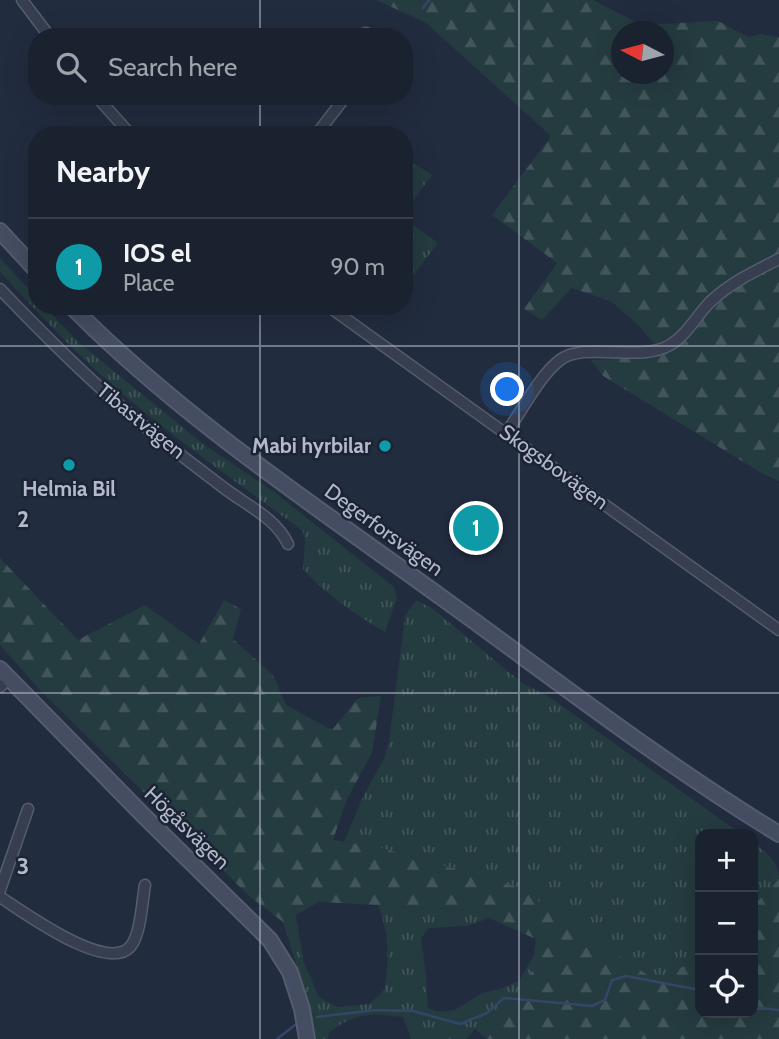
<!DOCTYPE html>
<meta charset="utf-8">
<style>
:root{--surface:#1a212f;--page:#272e3b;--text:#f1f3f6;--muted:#9fa3aa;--line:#383e4b;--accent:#1a73e8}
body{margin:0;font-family:Cabin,sans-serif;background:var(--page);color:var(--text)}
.controls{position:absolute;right:21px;bottom:21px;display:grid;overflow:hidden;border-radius:14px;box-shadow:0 7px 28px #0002}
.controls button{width:63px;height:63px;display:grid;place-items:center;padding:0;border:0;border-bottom:2px solid var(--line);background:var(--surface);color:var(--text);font:35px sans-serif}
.compass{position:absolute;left:611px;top:21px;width:63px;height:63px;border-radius:50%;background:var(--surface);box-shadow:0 7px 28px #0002;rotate:276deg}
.you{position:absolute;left:508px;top:390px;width:24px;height:24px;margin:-18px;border:5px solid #fff;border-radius:50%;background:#1a73e8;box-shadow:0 0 0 10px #1a73e833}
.badge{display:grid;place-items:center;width:46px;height:46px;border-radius:50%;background:var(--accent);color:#fff;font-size:23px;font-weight:700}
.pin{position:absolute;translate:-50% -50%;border:4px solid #fff;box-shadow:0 2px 7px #0006}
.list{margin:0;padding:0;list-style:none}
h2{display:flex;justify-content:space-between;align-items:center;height:91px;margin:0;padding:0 28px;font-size:30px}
h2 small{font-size:23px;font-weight:400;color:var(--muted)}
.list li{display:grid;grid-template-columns:46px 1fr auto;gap:21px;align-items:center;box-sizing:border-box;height:98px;padding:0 28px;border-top:2px solid var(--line)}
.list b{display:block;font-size:26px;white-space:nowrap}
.list p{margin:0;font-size:23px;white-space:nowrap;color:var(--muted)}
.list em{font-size:23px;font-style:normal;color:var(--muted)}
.icon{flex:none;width:38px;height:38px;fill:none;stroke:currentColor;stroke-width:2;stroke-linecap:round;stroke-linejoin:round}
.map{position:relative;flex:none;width:779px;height:1039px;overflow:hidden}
.search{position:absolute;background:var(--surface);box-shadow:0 7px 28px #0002;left:28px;top:28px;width:385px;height:77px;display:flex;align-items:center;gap:18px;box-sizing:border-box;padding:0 24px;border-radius:28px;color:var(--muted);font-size:26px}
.panel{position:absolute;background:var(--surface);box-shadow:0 7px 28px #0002;left:28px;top:126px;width:385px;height:189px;border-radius:28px}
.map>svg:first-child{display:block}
</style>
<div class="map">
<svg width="779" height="1039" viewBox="0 0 779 1039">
<defs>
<pattern id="grass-tufts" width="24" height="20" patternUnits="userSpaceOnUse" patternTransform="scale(1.75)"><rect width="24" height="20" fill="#243b40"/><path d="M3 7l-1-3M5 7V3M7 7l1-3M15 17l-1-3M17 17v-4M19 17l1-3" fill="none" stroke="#41555a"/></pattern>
<pattern id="forest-firs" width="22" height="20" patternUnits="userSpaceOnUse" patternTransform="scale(1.75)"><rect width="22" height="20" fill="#243b40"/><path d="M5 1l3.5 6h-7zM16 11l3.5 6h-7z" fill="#41555a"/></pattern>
</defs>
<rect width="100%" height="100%" fill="#222c3f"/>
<path fill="url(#grass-tufts)" d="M404 157 432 175 404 213Z
M404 218 438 243 404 288Z
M0 258 37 298V306H44L77 341 202 443 273 491 394 587 397 598 385 632C356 615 325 594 303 569L305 541 303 531C243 487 182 444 125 396 80 358 40 315 0 272Z
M416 600 433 609 521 682 551 698 741 834H700V956L658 983 517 887 378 847 344 842 362 799 384 758 389 742 405 616Z
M753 843C766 852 779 861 779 879L753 906Z
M378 905 471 910 489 918 467 926 429 928 421 938 426 975 428 1008 438 1012 455 1010 482 993 500 989 520 980 534 954 536 939 549 945 487 1039 475 1029 466 1039H411L403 1017C371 1013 355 1012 329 1033L328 1039H316L307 998 283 922 296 915 303 960 319 997 337 1007 369 1004 384 991C389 958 390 936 378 905Z"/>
<path fill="url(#forest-firs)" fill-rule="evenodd" d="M376 0H593L642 25 718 21 748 37 761 34 779 37V481L763 474 603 376 591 360 644 358 659 349 638 325 612 302 572 288 542 320 524 309 557 263 492 215 551 136 425 22ZM622 32H664V74H622Z
M0 558 78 640 145 605 199 644 224 600 241 609 233 639 273 675 286 705 332 730 358 698 381 696 372 753 347 799 333 840 378 847 517 887 658 982 700 956V1013H753V906L779 879V1039H487L549 945 471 910 319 902 283 922 249 896 40 690 0 645Z"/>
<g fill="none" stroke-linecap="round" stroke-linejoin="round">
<path stroke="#344667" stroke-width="2.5" d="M423 8 429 0
M753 1007 779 1010
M317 1017 375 1010 413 1011 460 1024 487 1013 504 998 592 1006 605 1000 612 980 626 976 700 990
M277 1039 295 1025"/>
<g stroke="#545c6d" stroke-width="13">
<path id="street" d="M22 0 50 37
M354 37 366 33 376 37
M96 96 131 135
M316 135 346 96
M0 289C42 333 85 376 131 415 161 441 193 464 224 488 246 505 276 518 288 544
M328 306 779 630
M506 433C522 411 539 376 560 360 584 341 639 363 670 345 687 335 697 315 710 302 730 283 755 271 779 259
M0 687 9 678
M0 890 28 809
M0 897C22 911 106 973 130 947 141 935 142 901 145 885"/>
</g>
<g stroke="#545c6d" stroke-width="18">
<path id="secondary" d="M0 231 37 271
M71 306C182 418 314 505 441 597 552 677 662 763 779 834
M0 669 143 815 270 940 290 972 302 1009 307 1039"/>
</g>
<use href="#street" stroke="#363e4f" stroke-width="10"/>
<use href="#secondary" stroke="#444d62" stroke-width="14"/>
</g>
<path fill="none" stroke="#b2b9ca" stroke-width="2" stroke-opacity="0.55" d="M260 0V37M519 0V1039M260 96V135M260 306V1039M0 346H779M0 693H779"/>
<g fill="#0f9aa8" stroke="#1b2334" stroke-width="2.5">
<circle cx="385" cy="446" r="7"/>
<circle cx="69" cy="465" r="7"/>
</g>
<g text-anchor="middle" stroke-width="5" stroke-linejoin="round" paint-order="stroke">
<g font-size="21" fill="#b2b9ca" stroke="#1b2334">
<text transform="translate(141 421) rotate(39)" y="7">Tibastvägen</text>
<text transform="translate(554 467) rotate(36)" y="7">Skogsbovägen</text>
<text transform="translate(384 530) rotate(36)" y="7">Degerforsvägen</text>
<text transform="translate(187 828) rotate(44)" y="7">Högåsvägen</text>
</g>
<g font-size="21" font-weight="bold" fill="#b2b9ca" stroke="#1b2334" text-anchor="end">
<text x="371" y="453">Mabi hyrbilar</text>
<text x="69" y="496" text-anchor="middle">Helmia Bil</text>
</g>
</g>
<g font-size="23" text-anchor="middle" font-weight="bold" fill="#b2b9ca" stroke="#1b2334" stroke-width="5" stroke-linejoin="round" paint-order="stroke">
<text x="23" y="527">2</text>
<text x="23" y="874">3</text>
</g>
</svg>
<div class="controls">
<button>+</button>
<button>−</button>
<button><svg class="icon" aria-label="locate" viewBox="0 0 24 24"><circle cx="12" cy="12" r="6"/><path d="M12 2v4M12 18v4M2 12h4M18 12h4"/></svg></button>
</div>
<svg class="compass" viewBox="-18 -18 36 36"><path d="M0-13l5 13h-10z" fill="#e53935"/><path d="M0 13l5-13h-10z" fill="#9fa3aa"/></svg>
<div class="you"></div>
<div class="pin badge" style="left:476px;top:528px;background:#0f9aa8">1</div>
<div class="search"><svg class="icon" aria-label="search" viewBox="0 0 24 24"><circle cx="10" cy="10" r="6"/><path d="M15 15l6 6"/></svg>Search here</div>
<section class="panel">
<h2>Nearby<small></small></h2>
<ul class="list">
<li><span class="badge" style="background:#0f9aa8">1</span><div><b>IOS el</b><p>Place</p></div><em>90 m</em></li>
</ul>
</section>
</div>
